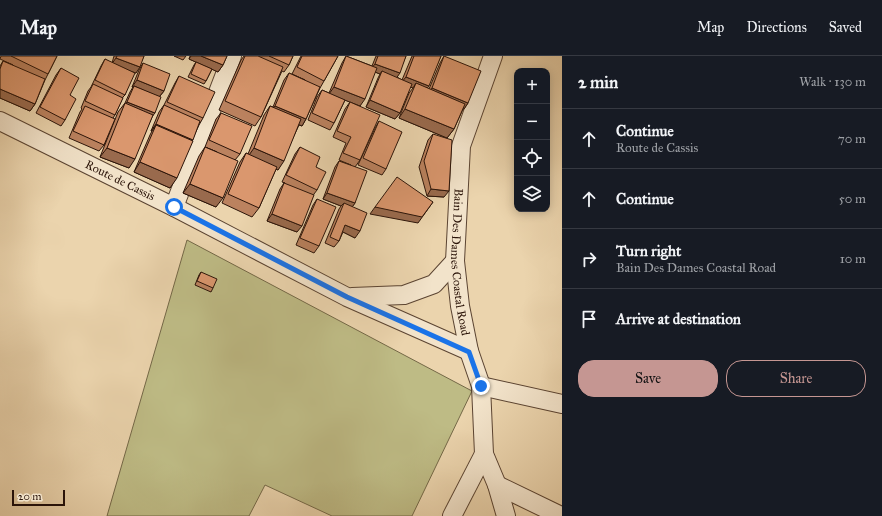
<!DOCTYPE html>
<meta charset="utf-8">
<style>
:root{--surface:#171b24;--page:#20242c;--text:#f1f3f6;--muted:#9ea1a6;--line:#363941;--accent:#c59692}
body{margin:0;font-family:"IM FELL Great Primer",serif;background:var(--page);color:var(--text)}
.controls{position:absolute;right:12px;top:12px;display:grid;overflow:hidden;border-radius:8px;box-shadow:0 2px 10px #0003}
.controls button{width:36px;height:36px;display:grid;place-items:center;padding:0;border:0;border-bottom:1px solid var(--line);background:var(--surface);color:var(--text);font:20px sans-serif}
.scale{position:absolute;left:12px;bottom:10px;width:53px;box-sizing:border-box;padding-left:4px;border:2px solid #2b1409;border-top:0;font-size:11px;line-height:14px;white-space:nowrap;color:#2b1409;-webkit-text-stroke:3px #f2e3ca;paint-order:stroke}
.stop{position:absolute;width:12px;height:12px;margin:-9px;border:3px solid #1a73e8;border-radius:50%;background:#fff}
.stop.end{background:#1a73e8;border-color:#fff;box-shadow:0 1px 4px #0008}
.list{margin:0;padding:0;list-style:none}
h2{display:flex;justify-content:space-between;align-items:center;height:52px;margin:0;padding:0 16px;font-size:17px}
h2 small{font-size:13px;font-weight:400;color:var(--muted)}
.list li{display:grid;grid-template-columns:26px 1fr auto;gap:12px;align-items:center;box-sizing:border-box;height:60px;padding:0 16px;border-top:1px solid var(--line)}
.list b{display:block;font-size:15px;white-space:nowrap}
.list p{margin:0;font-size:13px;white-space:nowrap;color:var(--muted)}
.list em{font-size:13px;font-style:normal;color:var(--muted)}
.actions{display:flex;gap:8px;padding:12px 16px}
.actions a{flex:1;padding:9px 0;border:1px solid var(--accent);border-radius:16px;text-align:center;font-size:14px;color:var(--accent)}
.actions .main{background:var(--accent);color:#111}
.icon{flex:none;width:22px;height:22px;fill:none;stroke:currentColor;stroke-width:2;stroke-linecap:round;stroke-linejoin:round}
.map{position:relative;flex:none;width:562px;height:460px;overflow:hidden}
header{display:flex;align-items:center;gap:24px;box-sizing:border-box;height:56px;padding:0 20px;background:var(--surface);border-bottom:1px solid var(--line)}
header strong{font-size:19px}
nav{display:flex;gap:22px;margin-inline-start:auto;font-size:14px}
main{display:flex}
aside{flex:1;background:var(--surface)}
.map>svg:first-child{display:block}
</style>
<header>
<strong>Map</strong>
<nav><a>Map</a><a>Directions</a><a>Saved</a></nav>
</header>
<main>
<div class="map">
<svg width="562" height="460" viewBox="0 0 562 460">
<rect width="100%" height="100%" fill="#ebd4ad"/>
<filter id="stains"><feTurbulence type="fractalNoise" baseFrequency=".005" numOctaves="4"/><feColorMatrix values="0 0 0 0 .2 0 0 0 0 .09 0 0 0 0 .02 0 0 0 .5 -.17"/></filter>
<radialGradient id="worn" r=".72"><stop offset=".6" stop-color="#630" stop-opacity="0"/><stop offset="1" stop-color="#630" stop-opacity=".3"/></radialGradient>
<path fill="#bebb85" stroke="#746847" d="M187 184 472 335 412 460H332L265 429 249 460H107Z"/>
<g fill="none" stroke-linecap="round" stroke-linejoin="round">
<g stroke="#5b4432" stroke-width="20">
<g id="minor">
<path id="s1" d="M493 0 461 90 455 205 460 250 469 295 481 330 484 398 497 429 506 460"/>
<path id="s2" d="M0 65 174 151 347 241 469 295"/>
<path d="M174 151 232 0"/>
<path d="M352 241 404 239 434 228 455 205"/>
<path d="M481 330 562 348"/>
<path d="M497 429 561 460"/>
<path d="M452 460 484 398"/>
</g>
</g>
<use href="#minor" stroke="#f2e3ca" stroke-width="18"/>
</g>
<path fill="#bb825f" stroke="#2b1409" d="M1 0H57L45 24 35 48 30 55 0 42V10L3 5 13 9 0 3Z
M114 0H144L136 17 132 16 125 39 123 41 115 59 113 62 104 89 99 95 69 82 80 56 82 53 81 52 88 35 91 31 101 10 105 3 112 7Z
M174 0H186L183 4Z
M190 0H227L223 9 218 16 212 13 206 25 204 28 188 21 194 9 196 6 189 3Z
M244 0H293L289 9 284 16 282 15 261 61 255 70 219 54 241 4Z
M301 0H338L324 25 320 32 306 63 302 70 299 69 278 114 276 113 259 152 252 161 222 147 240 106 246 97 248 98 264 59 270 50 273 51 284 24 289 17 305 24 292 18Z
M346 0 372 10 376 0H406L397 21 402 24 412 0H441L427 32 429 33 440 7 444 0 468 47 464 53H463L454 73 447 82 399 62 409 37 413 32 410 31 400 57 395 63 366 51 378 22 380 18 375 16 360 50 345 44 334 67 330 74 308 64 317 41 322 34 329 37 342 7Z
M143 7 164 35 160 40 153 59 129 112 100 101 118 56 125 47 130 36 133 31H132L139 14Z
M61 12 70 39 65 64 61 70 36 57 56 19Z
M179 20 203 62 199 69 170 132 134 116 150 79 152 75H151L159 56 164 49 175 27Z
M350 46 360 104 355 111V147L352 151 355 182 343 176 339 185 334 191 325 187 339 153 341 150 323 143 335 111 339 105 351 109 339 104 346 87 333 81 345 53Z
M221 57 240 98 235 104 216 151 183 137 199 100 205 91 217 96 205 91 216 63Z
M379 65 386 113 382 119 358 109 375 72Z
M433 78 444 141 427 140 419 111 428 84Z
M300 91 316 111 317 134 314 138 297 176 267 165 280 133 284 127H285L282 126 295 98Z
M317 143 319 190 314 197 296 189 313 149Z
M201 216 213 232 211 236 195 229 199 219Z"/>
<path fill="#996a4d" stroke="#2b1409" d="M191 0H201L223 9 218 16 189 3Z
M116 2 140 11 136 17 111 9Z
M375 8 400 17 395 24 382 15 380 18 370 14Z
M406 21 429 30 424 36 416 27 413 32 401 27Z
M137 24 164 35 159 41 134 30 133 31H132Z
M334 31 365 43 360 50 329 38Z
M432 32 468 47 464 53 427 39Z
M0 33 35 48 30 55 0 42Z
M370 44 400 57 395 63 366 51Z
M127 46 155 57 150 63 123 52Z
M275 50 306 63 302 70 270 56Z
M405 53 454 73 447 82 399 62Z
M156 68 193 84 188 90 156 69 152 75H151Z
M107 92 135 103 129 112 100 101Z
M254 92 284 105 278 114 247 102Z
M140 106 177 122 170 132 134 116Z
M190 128 223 142 216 151 183 137Z
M431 133 449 135 444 141 427 140Z
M327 137 355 147 350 154 344 147 341 150 323 143Z
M433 146 418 167 370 158 375 151Z
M272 158 302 170 297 176 267 165Z
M345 169 360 175 355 182 341 175Z"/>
<path fill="#da976e" stroke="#2b1409" d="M11 0H57L48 18Z
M117 0H144L140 11 116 2Z
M201 0H227L223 9Z
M245 0H258L283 11 261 61 225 45Z
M269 0H293L289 9Z
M302 0H338L324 25 297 11Z
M346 0 377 12 365 43 334 31Z
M378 0H406L400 17 375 8Z
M414 0H441L429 30 406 21Z
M444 0 481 15 468 47 432 32Z
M105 3 135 17 125 39 95 24Z
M3 5 45 23 35 48 0 33V13Z
M196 6 212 13 206 25 191 18Z
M143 7 170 18 164 35 137 24Z
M61 12 79 22 70 39 76 43 65 64 40 51Z
M382 15 412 28 400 57 370 44Z
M289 17 320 31 306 63 275 50Z
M179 20 215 36 203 62 167 46Z
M416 27 465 48 454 73 405 53Z
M93 28 123 42 115 59 85 45Z
M134 30 161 41 155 57 127 46Z
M322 34 345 44 334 67 312 57Z
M350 46 380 59 360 104 343 97 351 81 337 75Z
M125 47 153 59 135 103 107 92Z
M164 49 200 65 193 84 156 68Z
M85 50 115 63 104 89 73 75Z
M270 50 301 63 284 105 254 92Z
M221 57 252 70 240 98 209 84Z
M379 65 402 76 386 113 363 102Z
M156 69 193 85 177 122 140 106Z
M433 78 452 84 449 135 431 133 424 105Z
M205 91 238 105 223 142 190 128Z
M300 91 320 101 316 111 326 116 317 134 286 119Z
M246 97 277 111 259 152 228 138Z
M339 105 367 115 355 147 327 137Z
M397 121 433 146 422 161 375 151Z
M284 127 314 139 302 170 272 158Z
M317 143 336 151 319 190 300 182Z
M344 147 367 157 360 175 345 169 339 185 330 181Z
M201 216 217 223 213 232 197 225Z"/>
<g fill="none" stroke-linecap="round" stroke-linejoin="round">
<path stroke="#1a73e8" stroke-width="5" d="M174 151 347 241 469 296 481 330"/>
</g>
<g text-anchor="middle" stroke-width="4" stroke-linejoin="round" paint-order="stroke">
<g font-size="12" fill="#2b1409" stroke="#f2e3ca">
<text dy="4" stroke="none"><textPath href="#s2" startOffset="134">Route de Cassis</textPath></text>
<text dy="4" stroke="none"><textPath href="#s1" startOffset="212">Bain Des Dames Coastal Road</textPath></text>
</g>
</g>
<rect width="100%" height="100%" filter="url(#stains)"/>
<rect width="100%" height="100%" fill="url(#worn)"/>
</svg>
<div class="controls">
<button>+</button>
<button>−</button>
<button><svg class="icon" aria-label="locate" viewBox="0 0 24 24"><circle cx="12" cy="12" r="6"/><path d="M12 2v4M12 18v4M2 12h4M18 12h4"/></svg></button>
<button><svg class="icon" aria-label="layers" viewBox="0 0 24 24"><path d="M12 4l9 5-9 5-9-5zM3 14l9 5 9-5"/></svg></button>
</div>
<div class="scale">20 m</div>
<div class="stop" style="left:174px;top:151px"></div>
<div class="stop end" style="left:481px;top:330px"></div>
</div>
<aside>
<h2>2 min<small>Walk · 130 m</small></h2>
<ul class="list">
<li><svg class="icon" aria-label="ahead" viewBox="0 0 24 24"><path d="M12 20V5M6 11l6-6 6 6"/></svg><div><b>Continue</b><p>Route de Cassis</p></div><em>70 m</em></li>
<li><svg class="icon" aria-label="ahead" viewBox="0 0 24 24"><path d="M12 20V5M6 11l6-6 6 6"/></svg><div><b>Continue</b></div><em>50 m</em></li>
<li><svg class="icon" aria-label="right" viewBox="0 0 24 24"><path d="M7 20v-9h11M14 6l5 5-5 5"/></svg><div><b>Turn right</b><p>Bain Des Dames Coastal Road</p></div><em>10 m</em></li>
<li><svg class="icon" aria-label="arrive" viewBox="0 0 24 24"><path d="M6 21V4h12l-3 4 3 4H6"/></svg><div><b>Arrive at destination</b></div></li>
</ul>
<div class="actions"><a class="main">Save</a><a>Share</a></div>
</aside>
</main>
